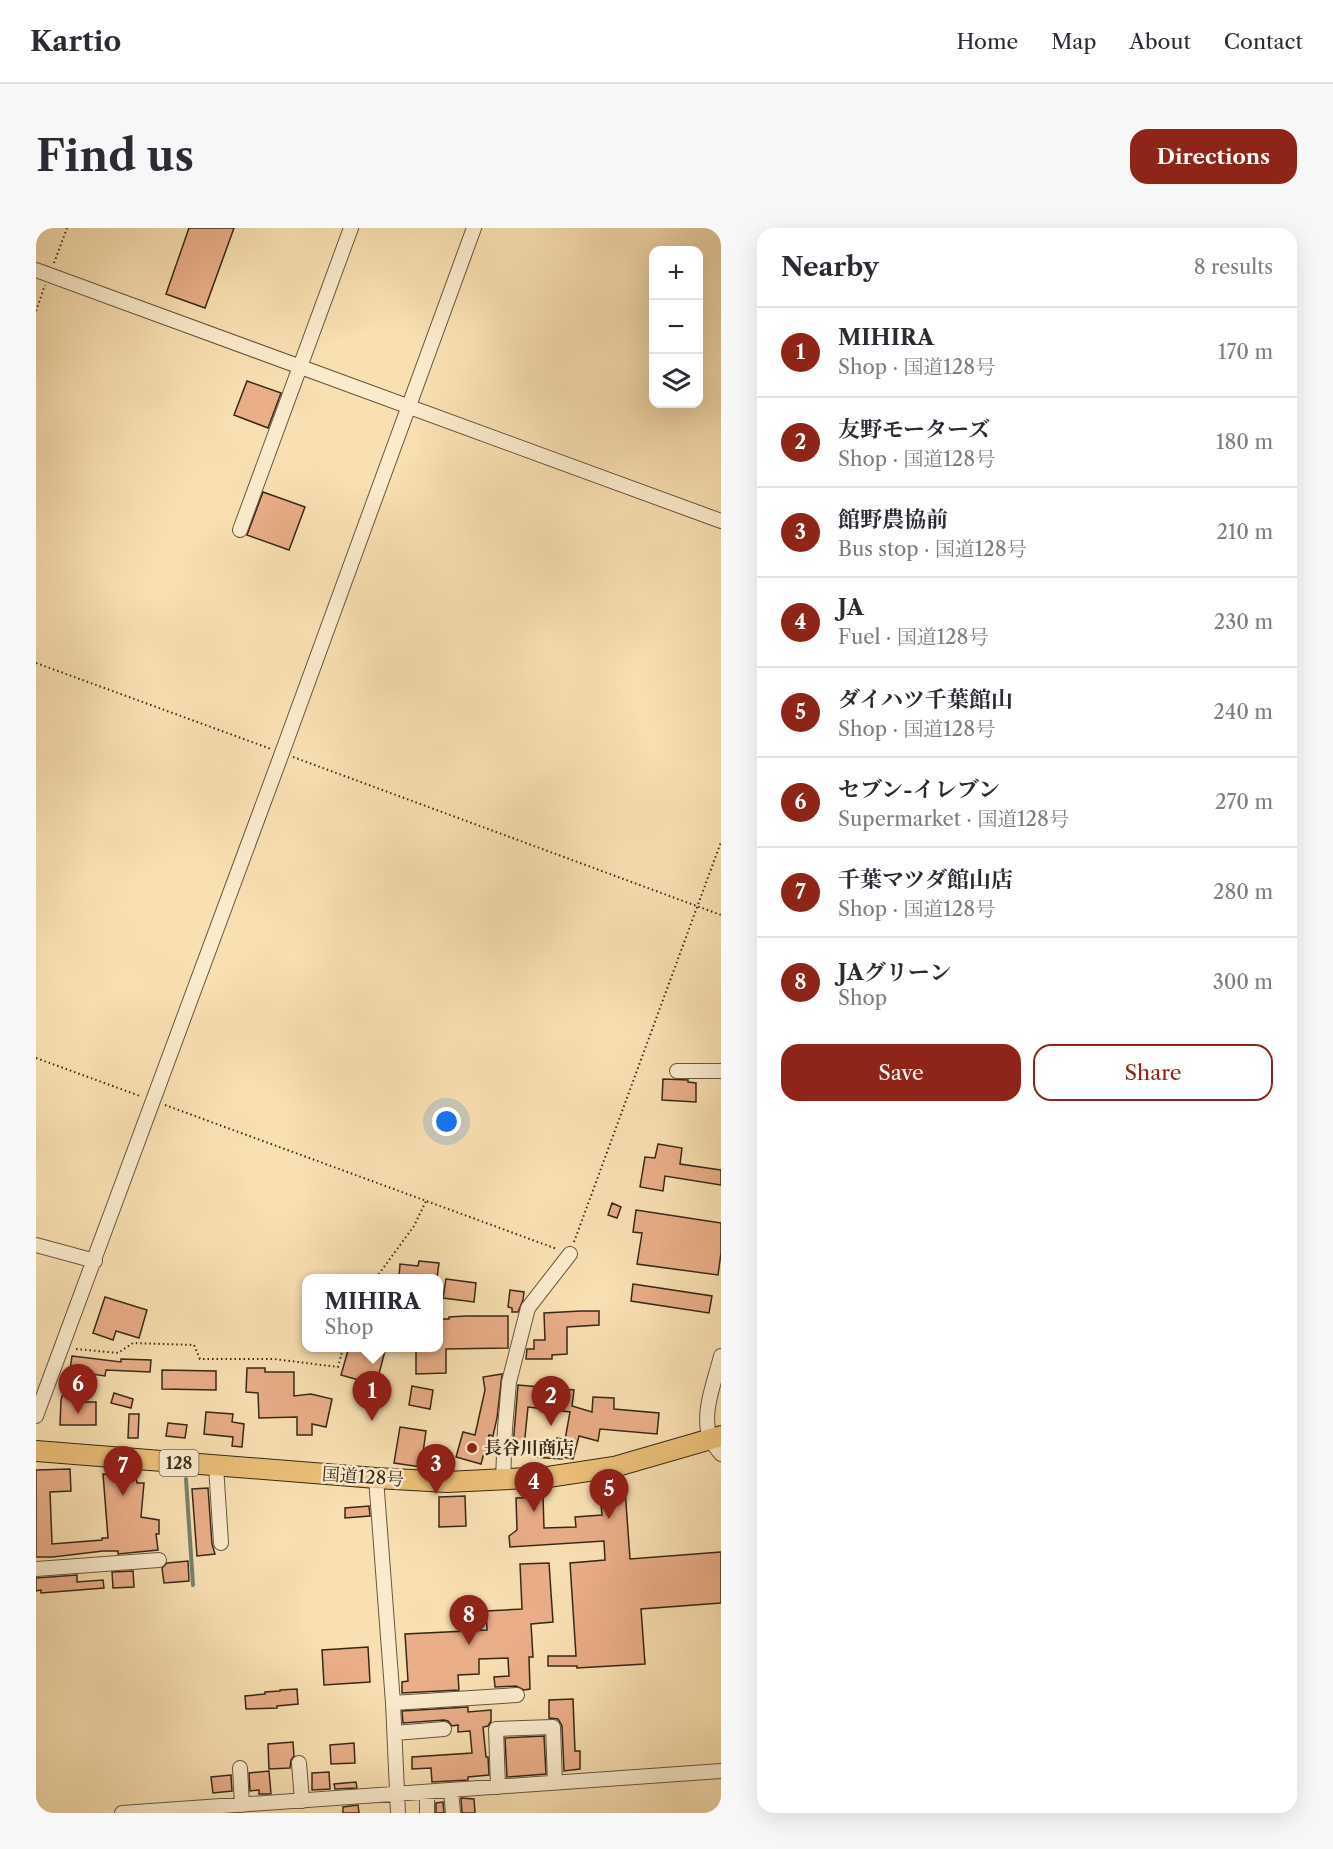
<!DOCTYPE html>
<meta charset="utf-8">
<style>
:root{--surface:#fff;--page:#f7f7f7;--text:#2b2b33;--muted:#7c7c81;--line:#e1e1e2;--accent:#8f2418}
body{margin:0;font-family:"Libre Caslon Text","Noto Serif JP",serif;background:var(--page);color:var(--text)}
.controls{position:absolute;right:18px;top:18px;display:grid;overflow:hidden;border-radius:12px;box-shadow:0 6px 24px #0002}
.controls button{width:54px;height:54px;display:grid;place-items:center;padding:0;border:0;border-bottom:2px solid var(--line);background:var(--surface);color:var(--text);font:30px sans-serif}
.you{position:absolute;left:411px;top:894px;width:21px;height:21px;margin:-15px;border:4px solid #fff;border-radius:50%;background:#1a73e8;box-shadow:0 0 0 9px #1a73e833}
.badge{display:grid;place-items:center;width:39px;height:39px;border-radius:50%;background:var(--accent);color:#fff;font-size:20px;font-weight:700}
.pin{position:absolute;translate:-50% -50px;filter:drop-shadow(0 2px 3px #0008)}
.pin::after{content:'';position:absolute;top:32px;width:21px;height:18px;background:inherit;clip-path:polygon(0 0,100% 0,50% 100%)}
.popup{position:absolute;left:266px;top:1046px;width:141px;height:78px;box-sizing:border-box;display:grid;place-content:center;border-radius:12px;background:var(--surface);filter:drop-shadow(0 2px 4px #0005);font-size:20px;white-space:nowrap;color:var(--muted)}
.popup b{font-size:22px;color:var(--text)}
.popup::after{content:'';position:absolute;left:50%;top:100%;margin-left:-12px;border:12px solid transparent;border-top-color:var(--surface)}
.list{margin:0;padding:0;list-style:none}
h2{display:flex;justify-content:space-between;align-items:center;height:78px;margin:0;padding:0 24px;font-size:26px}
h2 small{font-size:20px;font-weight:400;color:var(--muted)}
.list li{display:grid;grid-template-columns:39px 1fr auto;gap:18px;align-items:center;box-sizing:border-box;height:90px;padding:0 24px;border-top:2px solid var(--line)}
.list b{display:block;font-size:22px;white-space:nowrap}
.list p{margin:0;font-size:20px;white-space:nowrap;color:var(--muted)}
.list em{font-size:20px;font-style:normal;color:var(--muted)}
.actions{display:flex;gap:12px;padding:18px 24px}
.actions a{flex:1;padding:14px 0;border:2px solid var(--accent);border-radius:18px;text-align:center;font-size:21px;color:var(--accent)}
.actions .main{background:var(--accent);color:#fff}
.icon{flex:none;width:33px;height:33px;fill:none;stroke:currentColor;stroke-width:2;stroke-linecap:round;stroke-linejoin:round}
.map{position:relative;flex:none;width:685px;height:1585px;overflow:hidden;border-radius:18px}
header{display:flex;align-items:center;gap:36px;box-sizing:border-box;height:84px;padding:0 30px;background:var(--surface);border-bottom:2px solid var(--line)}
header strong{font-size:28px}
nav{display:flex;gap:33px;margin-inline-start:auto;font-size:21px}
.intro{display:flex;align-items:center;justify-content:space-between;box-sizing:border-box;height:144px;padding:0 36px}
h1{margin:0;font-size:42px}
.button{padding:15px 27px;border-radius:18px;background:var(--accent);color:#fff;font-size:21px;font-weight:700}
main{display:flex;gap:36px;padding:0 36px}
aside{flex:1;background:var(--surface);border-radius:18px;box-shadow:0 6px 24px #0002}
.map>svg:first-child{display:block}
</style>
<header>
<strong>Kartio</strong>
<nav><a>Home</a><a>Map</a><a>About</a><a>Contact</a></nav>
</header>
<div class="intro"><h1>Find us</h1><a class="button">Directions</a></div>
<main>
<div class="map">
<svg width="685" height="1585" viewBox="0 0 685 1585">
<rect width="100%" height="100%" fill="#f9e0b2"/>
<filter id="stains"><feTurbulence type="fractalNoise" baseFrequency=".00333" numOctaves="4"/><feColorMatrix values="0 0 0 0 .2 0 0 0 0 .09 0 0 0 0 .02 0 0 0 .5 -.17"/></filter>
<radialGradient id="worn" r=".72"><stop offset=".6" stop-color="#630" stop-opacity="0"/><stop offset="1" stop-color="#630" stop-opacity=".3"/></radialGradient>
<g fill="none" stroke-linecap="round" stroke-linejoin="round">
<path stroke="#74816f" stroke-width="4" d="M150 1251 157 1357"/>
</g>
<path fill="#eaae89" stroke="#362817" stroke-width="1.5" d="M153 0H198L169 80 130 66Z
M211 153 245 165 232 200 198 187Z
M227 264 269 279 253 322 211 307Z
M627 851 652 852V854L660 855V874L626 872Z
M622 916 646 920 644 936 685 942V957L629 948 627 963 604 959 609 929 619 930Z
M576 975 585 979 581 990 572 987Z
M600 982 685 995V1025L682 1047 601 1036 606 1005 597 1004Z
M383 1033 403 1035 401 1050H363L364 1036 382 1038Z
M410 1051 440 1055 438 1074 407 1070Z
M597 1056 676 1068 673 1085 595 1073Z
M474 1062 488 1064 487 1072 482 1084H476V1080L472 1079Z
M69 1069 111 1082 103 1110 80 1103 77 1112 57 1105Z
M545 1083H563V1097L531 1099V1126L516 1127V1131H490L491 1121H498V1112H509L508 1085Z
M430 1088H472V1120L410 1121V1145L380 1146V1119H402V1091H413V1089Z
M313 1119H350L340 1157 305 1147Z
M36 1128 85 1134V1131L115 1132 114 1144 70 1142 69 1148 56 1146 46 1174H60V1197H24L25 1172 34 1142Z
M211 1140H229V1144H258V1168L275 1166 296 1171 290 1199 276 1196V1207H261V1189L223 1190 222 1165 210 1164Z
M126 1142 180 1143V1162L126 1161Z
M466 1146 461 1190 457 1208 453 1207 445 1236 420 1229 427 1204 439 1207 449 1162 447 1149Z
M482 1157 538 1162 536 1178 556 1184 557 1169 578 1170V1181L623 1185 621 1206 564 1201 562 1213 543 1208 537 1231 526 1229V1231L497 1229 498 1215 519 1217 521 1210 529 1212 534 1184 492 1179 488 1219 477 1218Z
M376 1158 397 1162 394 1181 373 1177Z
M78 1165 97 1171 95 1180 75 1175Z
M170 1184 197 1186 196 1194 208 1196 206 1219 196 1218 197 1209 168 1206Z
M93 1186H103L102 1210H92Z
M132 1195 151 1197 149 1210 130 1208Z
M364 1199 390 1203 385 1239 358 1235Z
M34 1241 35 1263 14 1264 16 1316 66 1312V1310H72L67 1246 100 1248 101 1255H108L105 1289 123 1292V1306H120L122 1322 82 1326V1323H67L17 1329H0V1242Z
M172 1260 176 1316 179 1326 161 1328 156 1261Z
M589 1261 594 1331 685 1324V1375L605 1381 609 1436 541 1440V1438H512V1428H540L534 1335 569 1332 568 1313 474 1319 473 1308 481 1302 480 1270 507 1269 508 1300 540 1299 539 1289 566 1287 564 1263Z
M429 1268 430 1298 403 1299V1269Z
M333 1278 334 1288 309 1290V1280Z
M152 1333 153 1353 128 1355 126 1340 131 1335Z
M513 1335 517 1394 495 1396 497 1429H493L494 1461 488 1462 480 1458 459 1459 458 1449 473 1448 472 1430 443 1431V1446L422 1447 423 1462 366 1465V1454L372 1453 369 1406 451 1402 450 1383 486 1381 484 1336Z
M97 1343 98 1359 77 1360 76 1344Z
M41 1347V1354L67 1352 68 1360 5 1365V1362L0 1363V1350Z
M332 1419 334 1454 288 1457 286 1422Z
M261 1461 262 1476 241 1478V1480L210 1481 209 1468 229 1466V1464L244 1463V1462Z
M537 1471 539 1523H544V1541L528 1543 526 1498 522 1491 513 1490V1472Z
M432 1479V1484L455 1482V1493L452 1498 447 1499 450 1529H452L453 1547 432 1549V1552L396 1554 395 1540 376 1541V1529L436 1525 434 1503 422 1504V1497L416 1498 412 1493 408 1492 367 1495 366 1483Z
M508 1508 510 1546 471 1549 469 1510Z
M257 1514 258 1528 255 1532 254 1540 233 1541 232 1516Z
M318 1515 319 1535 295 1536 294 1517Z
M233 1543 235 1566H223V1562L214 1563 213 1545Z
M293 1544 294 1561 276 1562V1545Z
M195 1547 196 1563 177 1565 175 1549Z
M320 1554 321 1560 299 1561 298 1556Z
M425 1570 438 1571 439 1585H426Z
M407 1574 408 1585H400V1575Z
M322 1577 323 1585H307V1579Z"/>
<g fill="none" stroke-linecap="round" stroke-linejoin="round">
<g stroke="#67563e" stroke-width="16">
<path id="minor" d="M0 42 685 293
M204 302 315 0
M641 843H685
M0 1017 59 1033
M685 1128C679 1153 665 1185 674 1210 677 1216 681 1221 685 1226
M0 1188 246 525 438 0
M180 1238 185 1315
M340 1250 357 1475 362 1585
M467 1252 469 1200 473 1154 492 1080 534 1026
M0 1341 123 1332
M357 1475 481 1467
M359 1505 408 1501
M263 1535 266 1573
M204 1540 206 1577
M462 1559 460 1501 517 1499 519 1555
M415 1562 417 1585
M391 1564V1585
M86 1585 685 1543"/>
</g>
<g stroke="#362817" stroke-width="22">
<path id="highway" d="M0 1223 340 1250 411 1254 512 1249 578 1239 685 1208"/>
</g>
<path stroke="#362817" stroke-width="2" stroke-dasharray="1.5 3" stroke-linecap="butt" d="M18 35 31 0
M0 83 9 57
M0 435 235 521
M257 529 685 687
M0 830 104 868
M129 877 521 1021
M538 1014 685 614
M340 1050 378 998 390 973
M40 1121 82 1125 97 1115 158 1117 164 1131H238L302 1139 307 1120"/>
<use href="#minor" stroke="#fbebcd" stroke-width="14"/>
<use href="#highway" stroke="#ecc079" stroke-width="20"/>
</g>
<circle fill="#8f2418" stroke="#fbebcd" stroke-width="2" cx="436" cy="1220" r="6"/>
<g text-anchor="middle" stroke-width="5" stroke-linejoin="round" paint-order="stroke">
<rect fill="#fbebcd" stroke="#71624e" stroke-width="1.5" x="123.5" y="1222" width="39" height="26" rx="4.5"/>
<g font-size="16" font-weight="bold" fill="#362817">
<text x="143" y="1241">128</text>
</g>
<g font-size="18" font-weight="bold" fill="#362817" stroke="#fbebcd" text-anchor="start">
<text x="448" y="1226">長谷川商店</text>
</g>
<g font-size="18" fill="#362817" stroke="#fbebcd">
<text transform="translate(327 1249) rotate(4)" y="6">国道128号</text>
</g>
</g>
<rect width="100%" height="100%" filter="url(#stains)"/>
<rect width="100%" height="100%" fill="url(#worn)"/>
</svg>
<div class="controls">
<button>+</button>
<button>−</button>
<button><svg class="icon" aria-label="layers" viewBox="0 0 24 24"><path d="M12 4l9 5-9 5-9-5zM3 14l9 5 9-5"/></svg></button>
</div>
<div class="you"></div>
<div class="pin badge" style="left:336px;top:1193px">1</div>
<div class="popup"><b>MIHIRA</b>Shop</div>
<div class="pin badge" style="left:515px;top:1198px">2</div>
<div class="pin badge" style="left:400px;top:1266px">3</div>
<div class="pin badge" style="left:498px;top:1284px">4</div>
<div class="pin badge" style="left:573px;top:1291px">5</div>
<div class="pin badge" style="left:42px;top:1186px">6</div>
<div class="pin badge" style="left:87px;top:1268px">7</div>
<div class="pin badge" style="left:433px;top:1417px">8</div>
</div>
<aside>
<h2>Nearby<small>8 results</small></h2>
<ul class="list">
<li><span class="badge">1</span><div><b>MIHIRA</b><p>Shop · 国道128号</p></div><em>170 m</em></li>
<li><span class="badge">2</span><div><b>友野モーターズ</b><p>Shop · 国道128号</p></div><em>180 m</em></li>
<li><span class="badge">3</span><div><b>館野農協前</b><p>Bus stop · 国道128号</p></div><em>210 m</em></li>
<li><span class="badge">4</span><div><b>JA</b><p>Fuel · 国道128号</p></div><em>230 m</em></li>
<li><span class="badge">5</span><div><b>ダイハツ千葉館山</b><p>Shop · 国道128号</p></div><em>240 m</em></li>
<li><span class="badge">6</span><div><b>セブン-イレブン</b><p>Supermarket · 国道128号</p></div><em>270 m</em></li>
<li><span class="badge">7</span><div><b>千葉マツダ館山店</b><p>Shop · 国道128号</p></div><em>280 m</em></li>
<li><span class="badge">8</span><div><b>JAグリーン</b><p>Shop</p></div><em>300 m</em></li>
</ul>
<div class="actions"><a class="main">Save</a><a>Share</a></div>
</aside>
</main>
